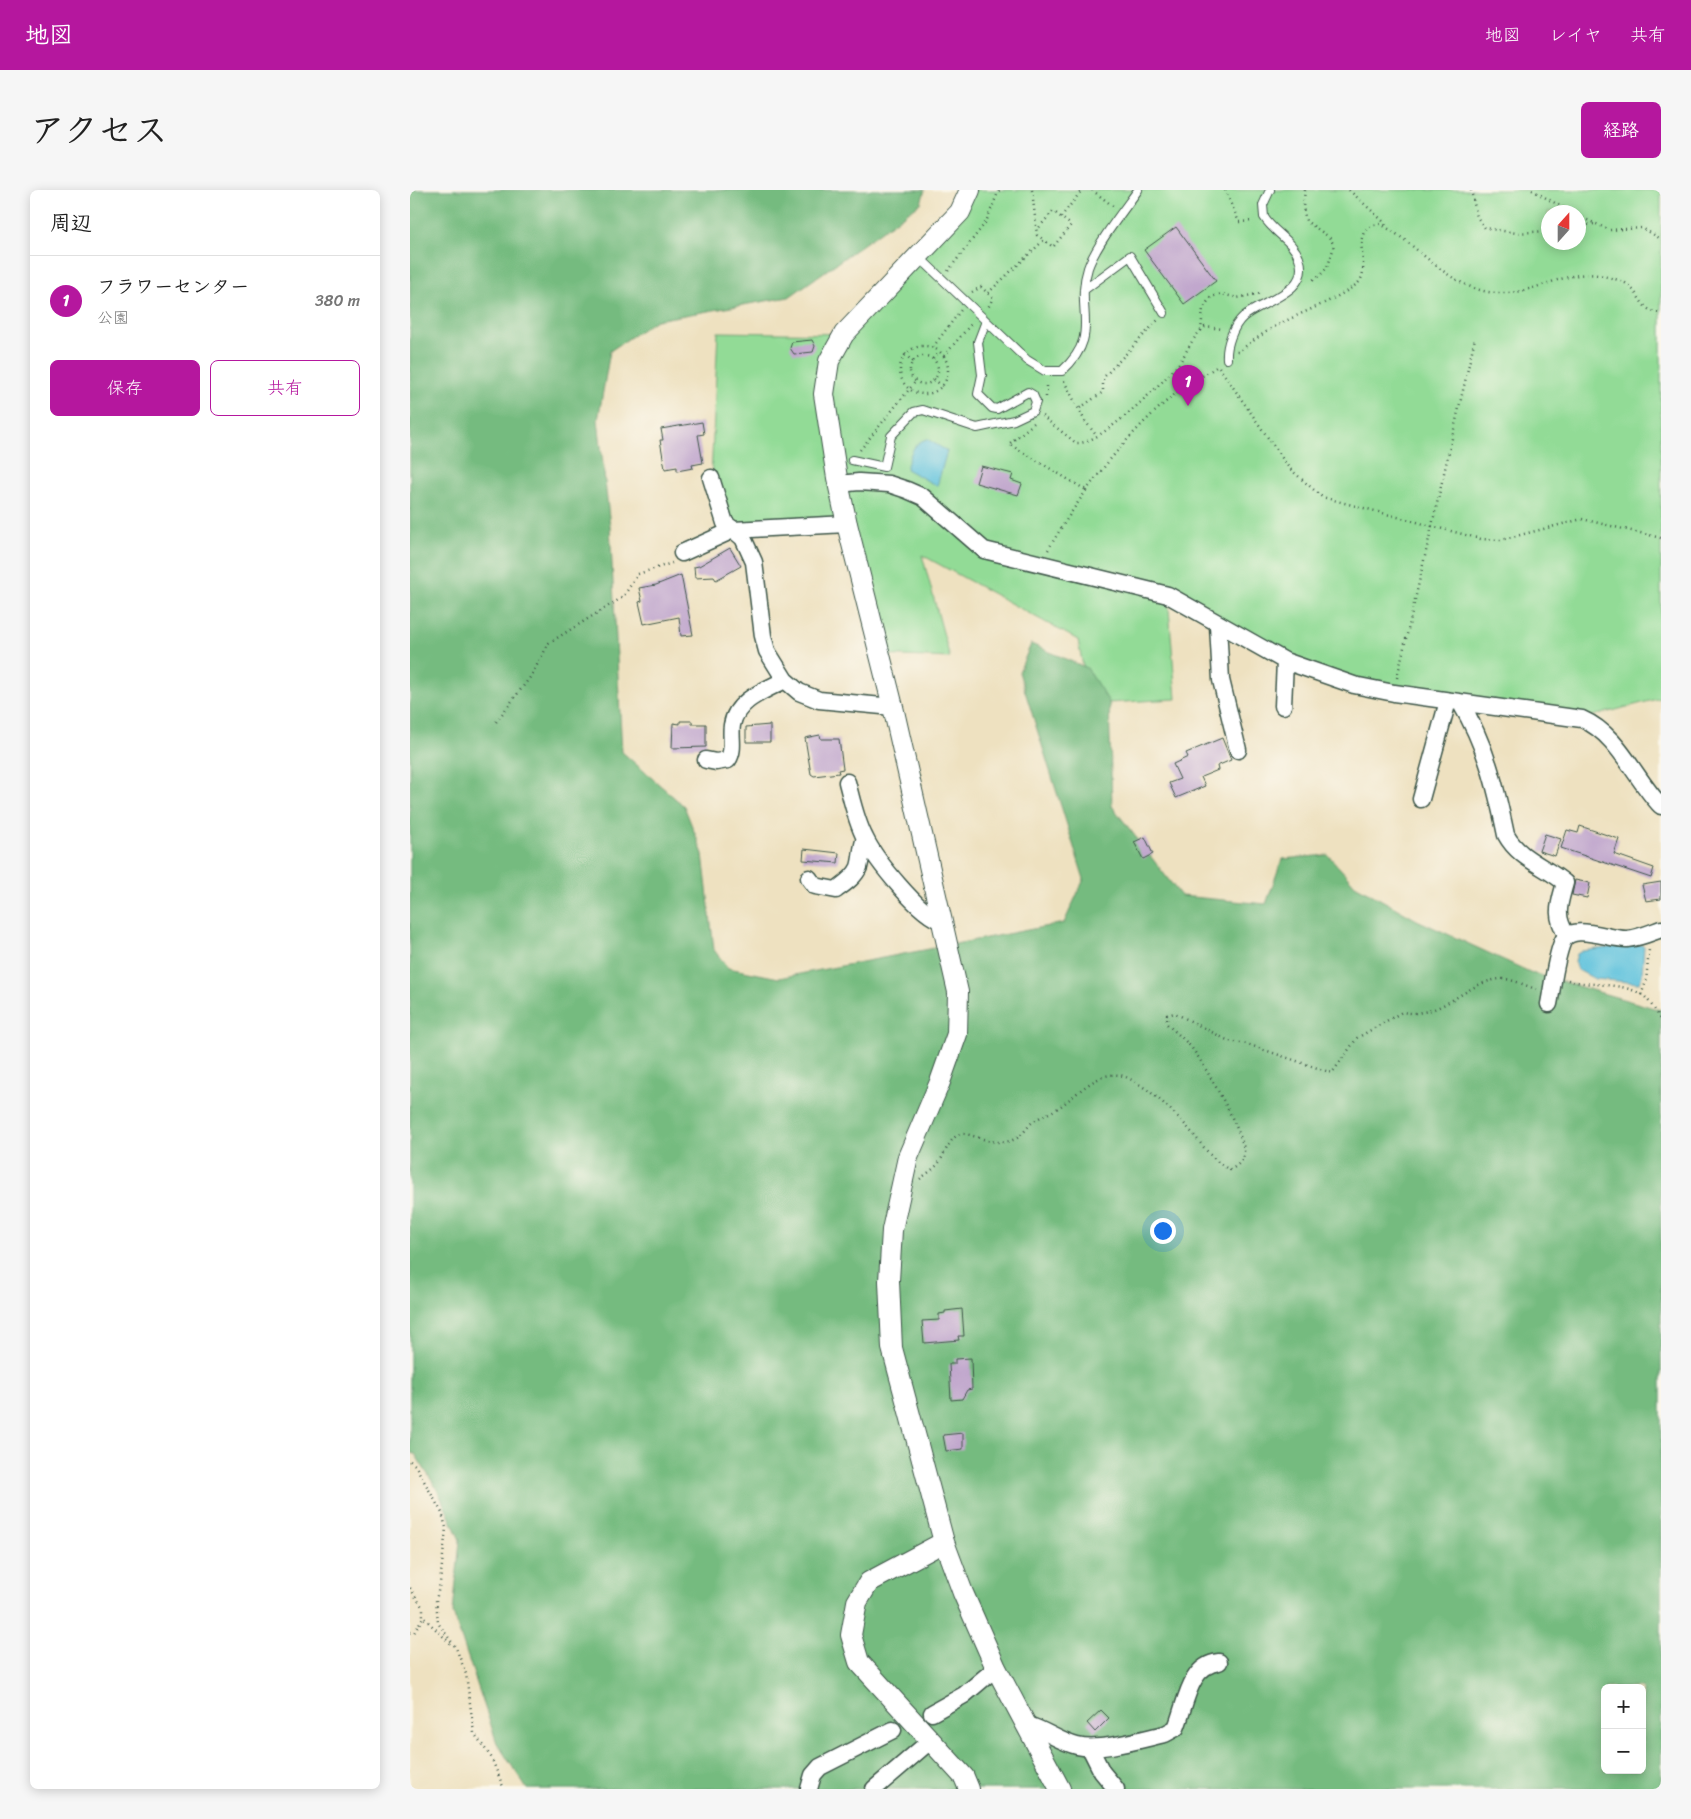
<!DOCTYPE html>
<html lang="ja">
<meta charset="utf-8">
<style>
:root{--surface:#fff;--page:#f6f6f6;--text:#222;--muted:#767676;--line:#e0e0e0;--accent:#b5179e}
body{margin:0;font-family:Sriracha,"Klee One",sans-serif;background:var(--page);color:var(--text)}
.controls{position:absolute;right:15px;bottom:15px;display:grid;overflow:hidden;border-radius:8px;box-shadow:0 2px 12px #0003}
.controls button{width:45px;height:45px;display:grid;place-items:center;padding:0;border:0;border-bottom:1px solid var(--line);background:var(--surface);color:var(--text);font:25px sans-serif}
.compass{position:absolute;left:1131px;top:15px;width:45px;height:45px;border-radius:50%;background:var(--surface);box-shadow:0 2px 12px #0003;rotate:21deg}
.you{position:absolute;left:752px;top:1040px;width:18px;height:18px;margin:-12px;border:4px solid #fff;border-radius:50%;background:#1a73e8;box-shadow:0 0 0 8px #1a73e833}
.badge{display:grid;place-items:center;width:32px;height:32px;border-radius:50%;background:var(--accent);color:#fff;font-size:16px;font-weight:700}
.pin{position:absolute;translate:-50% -41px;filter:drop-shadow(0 1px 2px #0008)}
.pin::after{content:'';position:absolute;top:26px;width:18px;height:15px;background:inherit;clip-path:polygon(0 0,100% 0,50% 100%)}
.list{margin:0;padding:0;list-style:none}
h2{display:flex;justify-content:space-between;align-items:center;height:65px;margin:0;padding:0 20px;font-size:21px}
h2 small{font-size:16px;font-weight:400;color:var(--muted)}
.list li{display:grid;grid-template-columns:32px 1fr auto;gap:15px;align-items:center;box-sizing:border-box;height:90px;padding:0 20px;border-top:1px solid var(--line)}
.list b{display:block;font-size:19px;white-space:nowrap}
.list p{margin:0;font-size:16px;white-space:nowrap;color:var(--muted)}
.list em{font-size:16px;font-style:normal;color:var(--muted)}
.actions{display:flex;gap:10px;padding:15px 20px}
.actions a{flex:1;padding:11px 0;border:1px solid var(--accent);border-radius:8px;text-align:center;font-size:18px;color:var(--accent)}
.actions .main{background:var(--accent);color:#fff}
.map{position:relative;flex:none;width:1251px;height:1599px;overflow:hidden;border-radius:8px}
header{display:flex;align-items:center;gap:30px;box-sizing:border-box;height:70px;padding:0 25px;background:var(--accent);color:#fff}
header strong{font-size:24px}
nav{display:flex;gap:28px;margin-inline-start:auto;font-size:18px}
.intro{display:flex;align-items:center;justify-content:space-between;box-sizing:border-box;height:120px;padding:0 30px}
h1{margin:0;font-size:35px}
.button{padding:12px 22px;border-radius:8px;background:var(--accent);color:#fff;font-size:18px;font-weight:700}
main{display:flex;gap:30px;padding:0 30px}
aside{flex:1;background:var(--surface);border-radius:8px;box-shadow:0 2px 12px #0003}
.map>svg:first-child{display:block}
</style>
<header>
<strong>地図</strong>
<nav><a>地図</a><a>レイヤ</a><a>共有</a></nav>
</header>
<div class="intro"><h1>アクセス</h1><a class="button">経路</a></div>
<main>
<aside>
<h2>周辺<small></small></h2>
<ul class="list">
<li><span class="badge">1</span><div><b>フラワーセンター</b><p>公園</p></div><em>380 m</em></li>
</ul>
<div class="actions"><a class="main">保存</a><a>共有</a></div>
</aside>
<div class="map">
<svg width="1251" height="1599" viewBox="0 0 1251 1599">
<rect width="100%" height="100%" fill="#fbf7ec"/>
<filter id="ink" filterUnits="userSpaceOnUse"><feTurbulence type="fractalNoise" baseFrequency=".02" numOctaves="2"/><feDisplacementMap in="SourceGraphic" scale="10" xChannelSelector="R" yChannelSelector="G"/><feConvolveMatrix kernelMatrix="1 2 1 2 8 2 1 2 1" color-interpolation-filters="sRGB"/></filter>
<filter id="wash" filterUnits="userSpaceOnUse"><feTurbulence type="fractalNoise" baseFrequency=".0096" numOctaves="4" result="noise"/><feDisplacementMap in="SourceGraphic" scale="20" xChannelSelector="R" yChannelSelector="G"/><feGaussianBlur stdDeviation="1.12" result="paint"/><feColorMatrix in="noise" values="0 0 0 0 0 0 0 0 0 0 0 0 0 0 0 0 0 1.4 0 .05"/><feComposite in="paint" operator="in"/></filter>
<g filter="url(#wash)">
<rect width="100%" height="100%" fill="#eee1c0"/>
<path fill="#92db96" stroke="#588c65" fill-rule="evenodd" d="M560 0H1251V508L1172 529 902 481 758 406 766 509 680 514 668 450 512 365 540 468 470 465 437 334 323 340 301 288 308 142 434 144ZM1138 22H1168V52H1138Z"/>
<path fill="#75bb7f" stroke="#4a7c5a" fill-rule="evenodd" d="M0 0H515L511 13 379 107 246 130 200 161 188 230 200 336 212 562 274 616 293 664 304 760 318 778 369 788 654 733 674 689 609 482 621 454 677 478 699 512 702 616 771 706 856 714 872 669 918 665 945 695 1007 730 1122 783 1251 820V1599H117L87 1553 43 1423 50 1350 27 1299 5 1264 0 1262ZM1195 1498H1232V1580H1195Z"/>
<path fill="#5fc2dd" stroke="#3f8088" d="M517 249 537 261 527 296 496 279C500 266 502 253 517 249Z
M1229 754 1234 756 1232 786 1229 793 1185 789 1168 780 1165 771 1167 764 1172 761Z"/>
<g id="blocks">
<path fill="#c1a7cd" d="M766 37 806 91 774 114 734 60Z
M402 150 405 156 403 162 384 164 380 158 382 152Z
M292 232 294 244 288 245 293 273 282 275 283 278 267 281V277L255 279 250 250H253L251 239Z
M571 276 603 284 601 290 612 294 608 305 566 293Z
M320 358 331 376 306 390 304 387 285 388 284 377 289 376Z
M271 385 283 445 271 446 269 427 234 434 229 412 232 411 229 398 246 395Z
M270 531H282V534H296V557L262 558 263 533 270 534Z
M360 535V552H336V537Z
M410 545 411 549H429L433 579 428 580 429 583 404 586 401 584 395 548Z
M812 548 821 570 807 576 808 580 791 587 795 596 766 608 759 593 770 589 763 574 778 567 776 563Z
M1170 636 1209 649 1204 664 1244 678 1241 688 1151 658 1157 640 1168 643Z
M1135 644 1151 649 1145 666 1129 661Z
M735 647 743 664 733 669 724 652Z
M394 659 429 663 428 673 393 670Z
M1165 690 1180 693 1177 708 1162 705Z
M1251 692V709L1236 711 1232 695Z
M552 1119 554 1146H548L549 1150 514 1153 512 1131 529 1130V1124L535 1123V1121Z
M561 1168 562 1199 557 1200 552 1209 541 1210 539 1174H545V1169Z
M553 1243V1259L536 1261 533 1245Z
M691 1520 699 1528 685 1542 677 1533Z"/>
</g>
</g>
<g filter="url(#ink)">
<use href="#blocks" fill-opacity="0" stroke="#3e5649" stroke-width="1"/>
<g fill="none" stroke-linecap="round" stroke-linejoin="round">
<g stroke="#3e5649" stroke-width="10">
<path id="service" d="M508 66 617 170 635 181H652C693 144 664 121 678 78 686 55 713 21 728 0
M674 100 720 66 754 123
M817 169C816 156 823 136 833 127 851 111 902 102 889 68 883 51 863 42 854 27L853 15 860 0
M442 270 474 277 481 246 504 222 513 220 567 238 604 230 623 221 626 212 623 205 618 202 587 219 582 218 568 204 572 185 568 152 576 131"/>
</g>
<g stroke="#3e5649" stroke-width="19">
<path id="minor" d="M301 288 315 333 333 348 344 372 353 446 357 461 375 490 389 502 409 510 483 517
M428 294 449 292 479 294 497 300 513 307 574 360 758 405 875 471 944 495 984 503 1172 529C1209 545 1224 588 1251 616
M272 363 323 340 437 334
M808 435 811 490 828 560
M1050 512C1076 555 1086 597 1096 645 1109 669 1135 676 1155 693 1149 715 1144 725 1157 746
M873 516 875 471
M296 570 306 572 318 570C325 559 320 547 322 535 326 510 356 500 375 490
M437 592C442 611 446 631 455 648 465 669 510 726 532 731
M1011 609 1038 511
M399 688 405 696 426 700C434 694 445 687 449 677 452 667 451 658 455 648
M1139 814C1143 794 1145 771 1152 753 1160 731 1200 750 1217 749 1229 748 1240 743 1251 739
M522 1523 554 1505 586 1478
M618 1535C635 1540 650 1552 667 1556 690 1562 732 1549 755 1544L766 1538C776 1514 779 1475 809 1472
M680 1558 692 1582 706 1599
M399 1599 403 1585 410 1577 483 1540
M464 1599 520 1551"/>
</g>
<g stroke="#3e5649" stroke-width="22">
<path id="tertiary" d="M560 0 550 22 434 144 419 171 414 204 427 288 437 334 483 517 548 802 547 844 530 892 498 967 482 1040 479 1091 482 1158 534 1352 553 1403 586 1478 650 1599
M534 1352 459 1392 447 1412 441 1445 449 1472 554 1587 559 1599"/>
</g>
<path stroke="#3e5649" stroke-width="2.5" stroke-dasharray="1 4" stroke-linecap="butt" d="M622 0 627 45 634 50
M682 0 703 16
M815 0 829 32 844 31
M895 0 893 17 896 31 919 47 924 55C920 72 917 84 900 91
M939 0 975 33 976 38
M1061 0 1067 27 1075 38 1106 43 1138 41
M1122 0 1161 22
M1168 26 1200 40 1232 38 1251 49
M651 27 672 0
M1168 36 1184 34
M538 81 576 32 589 0
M562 102 571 97 583 108 578 118
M578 103 634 50 643 57 661 35 643 21 627 40
M791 141 793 118 801 107 812 104 827 108 851 103
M490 180a24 24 0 1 1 48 0a24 24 0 1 1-48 0Z
M523 157 551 120
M827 162C838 155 848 147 859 140 887 123 920 114 947 94 965 79 934 38 970 34 1013 56 1042 106 1097 103 1130 101 1160 78 1193 86 1201 88 1212 90 1218 95 1231 105 1231 122 1251 123
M495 164 503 172
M534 166 562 133
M500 180a14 14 0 1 1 28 0a14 14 0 1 1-28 0Z
M523 169 529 161
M809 177 879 278 912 307 1071 349 1091 350 1172 329 1251 348
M524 189 532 196
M654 191 675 231 686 245
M636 207V192
M670 218 693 202V188L748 130
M632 226 666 253C689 256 750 195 766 177 778 163 779 150 795 137L813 139
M624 233 599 254 676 300
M450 260 506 191
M638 360C670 305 709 252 758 210 773 197 792 187 809 175
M987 488 1065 148
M86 532 121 486 139 453 213 407 228 384 262 373
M1158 790C1181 797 1215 791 1235 807 1241 813 1246 822 1251 829
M1231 805 1236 792 1239 759
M510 989C516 984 523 980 528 974 535 965 538 949 550 944 559 941 585 959 605 949 613 946 617 936 624 931 633 925 643 922 651 916 670 902 694 874 720 889 741 900 762 920 778 938 792 954 801 970 820 980 827 976 833 972 834 963 836 947 795 876 784 861 776 850 766 843 757 834V825L765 823 819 851 837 854 922 883 947 848 992 822C1034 830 1057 789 1093 789 1103 789 1116 796 1126 799
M0 1271 5 1275 32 1323 36 1338 30 1393 26 1410 28 1433 46 1458 56 1484 64 1543 81 1567 94 1599
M0 1398 13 1418V1427L43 1456
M0 1442 4 1443 13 1427"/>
<use href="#service" stroke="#fff" stroke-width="8"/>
<use href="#minor" stroke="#fff" stroke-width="16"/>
<use href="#tertiary" stroke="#fff" stroke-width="20"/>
</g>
</g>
</svg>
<div class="controls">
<button>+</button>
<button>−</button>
</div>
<svg class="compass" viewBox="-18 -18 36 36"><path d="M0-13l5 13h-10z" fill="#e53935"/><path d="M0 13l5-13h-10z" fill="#767676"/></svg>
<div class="you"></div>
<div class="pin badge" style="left:778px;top:216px">1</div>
</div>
</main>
